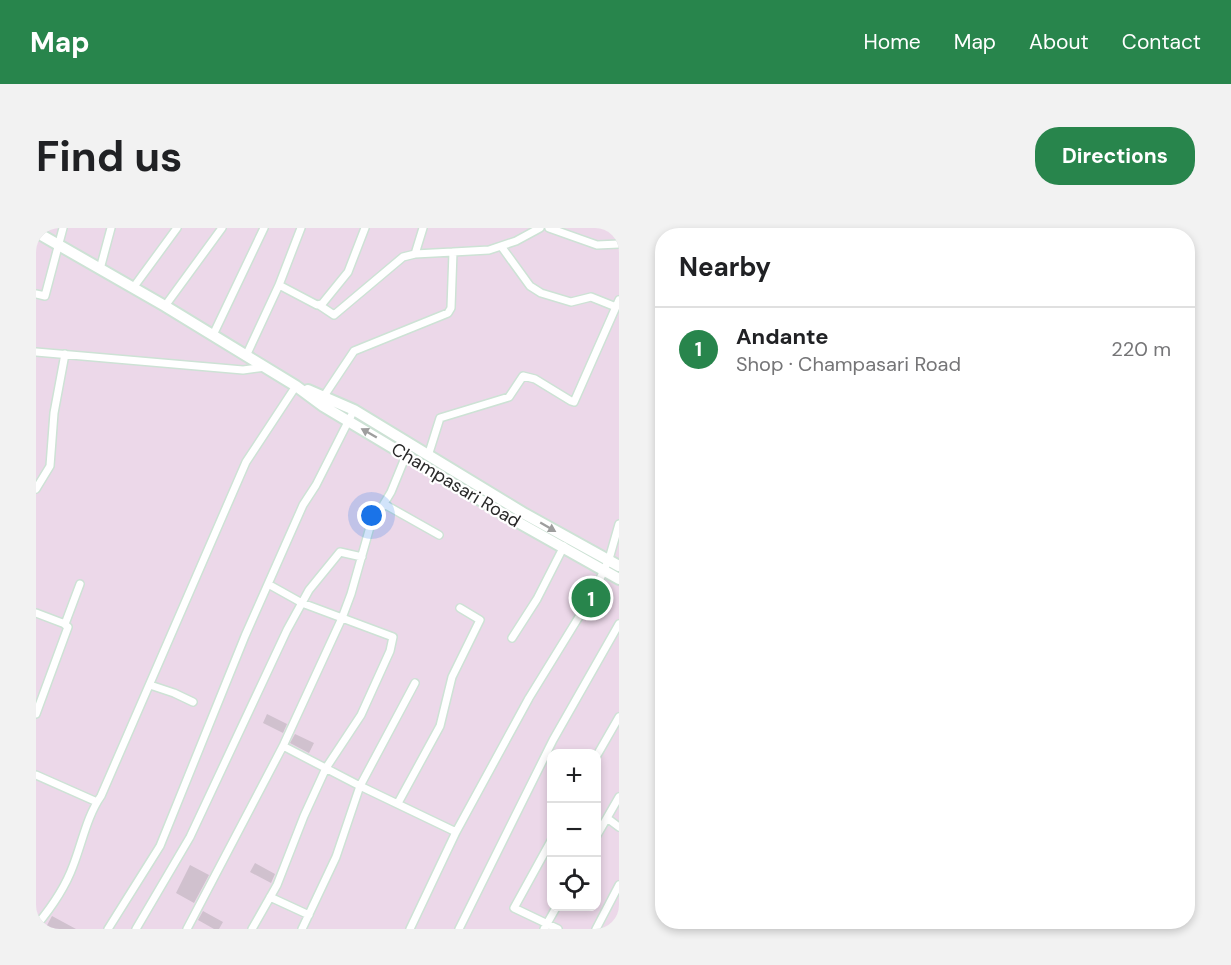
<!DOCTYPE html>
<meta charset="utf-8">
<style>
:root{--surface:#fff;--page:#f2f2f2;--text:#202124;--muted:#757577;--line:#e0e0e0;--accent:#28854c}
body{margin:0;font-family:"DM Sans",sans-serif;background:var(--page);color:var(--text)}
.controls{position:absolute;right:18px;bottom:18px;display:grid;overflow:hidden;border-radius:12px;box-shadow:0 3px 9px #0003}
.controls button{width:54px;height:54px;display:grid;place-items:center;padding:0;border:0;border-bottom:2px solid var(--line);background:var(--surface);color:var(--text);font:30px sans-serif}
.you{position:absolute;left:336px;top:288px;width:21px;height:21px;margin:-15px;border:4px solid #fff;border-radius:50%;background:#1a73e8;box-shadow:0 0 0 9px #1a73e833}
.badge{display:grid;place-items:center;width:39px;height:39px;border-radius:50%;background:var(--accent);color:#fff;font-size:20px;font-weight:700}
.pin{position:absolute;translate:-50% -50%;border:3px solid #fff;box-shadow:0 2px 6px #0006}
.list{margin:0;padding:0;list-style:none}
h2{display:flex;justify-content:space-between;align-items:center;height:78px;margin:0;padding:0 24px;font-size:26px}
h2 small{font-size:20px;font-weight:400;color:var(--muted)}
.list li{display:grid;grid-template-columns:39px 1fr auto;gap:18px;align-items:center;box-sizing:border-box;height:84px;padding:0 24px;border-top:2px solid var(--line)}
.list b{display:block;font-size:22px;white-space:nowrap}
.list p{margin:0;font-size:20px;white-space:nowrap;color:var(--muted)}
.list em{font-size:20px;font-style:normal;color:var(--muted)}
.icon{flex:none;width:33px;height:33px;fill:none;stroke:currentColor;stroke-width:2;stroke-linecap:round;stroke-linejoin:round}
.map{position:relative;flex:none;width:583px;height:701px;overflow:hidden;border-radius:24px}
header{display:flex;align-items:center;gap:36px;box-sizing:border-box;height:84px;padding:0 30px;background:var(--accent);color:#fff}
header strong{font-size:28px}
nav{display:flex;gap:33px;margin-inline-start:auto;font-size:21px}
.intro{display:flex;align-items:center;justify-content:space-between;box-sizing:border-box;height:144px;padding:0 36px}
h1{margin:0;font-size:42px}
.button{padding:15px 27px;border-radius:24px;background:var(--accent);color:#fff;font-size:21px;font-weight:700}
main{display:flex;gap:36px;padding:0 36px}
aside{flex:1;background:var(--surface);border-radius:24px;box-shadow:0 3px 9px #0003}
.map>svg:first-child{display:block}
</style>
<header>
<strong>Map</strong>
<nav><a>Home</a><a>Map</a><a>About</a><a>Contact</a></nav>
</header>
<div class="intro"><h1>Find us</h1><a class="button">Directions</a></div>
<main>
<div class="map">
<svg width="583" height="701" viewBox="0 0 583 701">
<rect width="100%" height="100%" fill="#ecd8e9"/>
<path fill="#d0c1ce" d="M231 486 251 496 247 505 227 495Z
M259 506 278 515 273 525 254 515Z
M219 635 239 646 235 655 214 644Z
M154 637 173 647 158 675 140 665Z
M167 683 187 694 183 701H178L162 692Z
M16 688 40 701H9Z"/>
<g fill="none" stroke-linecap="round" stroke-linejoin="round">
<g stroke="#cde2d5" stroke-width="10">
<path id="minor" d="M513 0 561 17 583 16
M465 18 494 58 505 65 535 74 555 69 580 79
M379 26 387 0
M64 41 75 0
M243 57 281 77 286 76 312 44 329 0
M97 60 141 0
M0 66 9 68 27 0
M283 77 298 87 367 29 379 26 417 24
M129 78 186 0
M177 107 228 0
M0 124 207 142 230 139
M210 128 243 57 265 0
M288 168 318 123 412 85 415 80 417 24 453 22 480 13 504 0
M392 228 404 190 473 169 487 148 499 151 535 173 538 174 583 72
M0 261 14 238 18 185 29 126
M348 276 403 307
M0 385 29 396 44 356
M476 410 501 371 528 318
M114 457 138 465 157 474
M0 486 32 399 27 395
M247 518 324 558 420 604
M560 529 583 489
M0 547 61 574
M362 575 404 498 416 449 444 392 424 380
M571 590 583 599
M560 609 583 569
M516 611 478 680 522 701
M234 669 273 687
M0 698C15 680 29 660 37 638 46 615 51 588 65 568L210 234 260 158
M72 701 124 618 209 408 267 277 280 257 318 182
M100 701 154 609 251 402 273 362 304 324 326 329
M151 701 247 518 306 390 315 366 334 299 355 264 371 225
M216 701 241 657 268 588 290 540 325 487 354 423 357 409 266 375 232 356
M266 701 300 629 324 558 379 455
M374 701 420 604 493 470 557 366 573 331 583 296
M423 701 517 512 583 396
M508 701 521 678
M560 701 583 657"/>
</g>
<g stroke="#cde2d5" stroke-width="14">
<path id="secondary" d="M0 4 129 78 260 158 287 178 471 288 583 351
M272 162 318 182 489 286 583 338"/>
</g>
<use href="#minor" stroke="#fff" stroke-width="7"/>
<use href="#secondary" stroke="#fff" stroke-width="10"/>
</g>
<defs><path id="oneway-solid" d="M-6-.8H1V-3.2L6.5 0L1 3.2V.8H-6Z" transform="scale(1.5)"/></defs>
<g fill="#9e9e9e">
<use href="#oneway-solid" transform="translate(333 205) rotate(-150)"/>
<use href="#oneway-solid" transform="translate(512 299) rotate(30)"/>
</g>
<g text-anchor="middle" stroke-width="4.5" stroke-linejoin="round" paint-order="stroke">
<g font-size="18" fill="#282828" stroke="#fff">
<text transform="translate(420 257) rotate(31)" y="6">Champasari Road</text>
</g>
</g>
</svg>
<div class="controls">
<button>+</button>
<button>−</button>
<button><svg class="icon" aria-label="locate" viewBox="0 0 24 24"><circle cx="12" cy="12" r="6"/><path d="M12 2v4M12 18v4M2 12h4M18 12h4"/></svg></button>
</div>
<div class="you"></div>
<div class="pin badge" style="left:555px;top:370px">1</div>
</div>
<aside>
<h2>Nearby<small></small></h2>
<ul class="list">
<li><span class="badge">1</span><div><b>Andante</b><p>Shop · Champasari Road</p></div><em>220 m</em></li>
</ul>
</aside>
</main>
